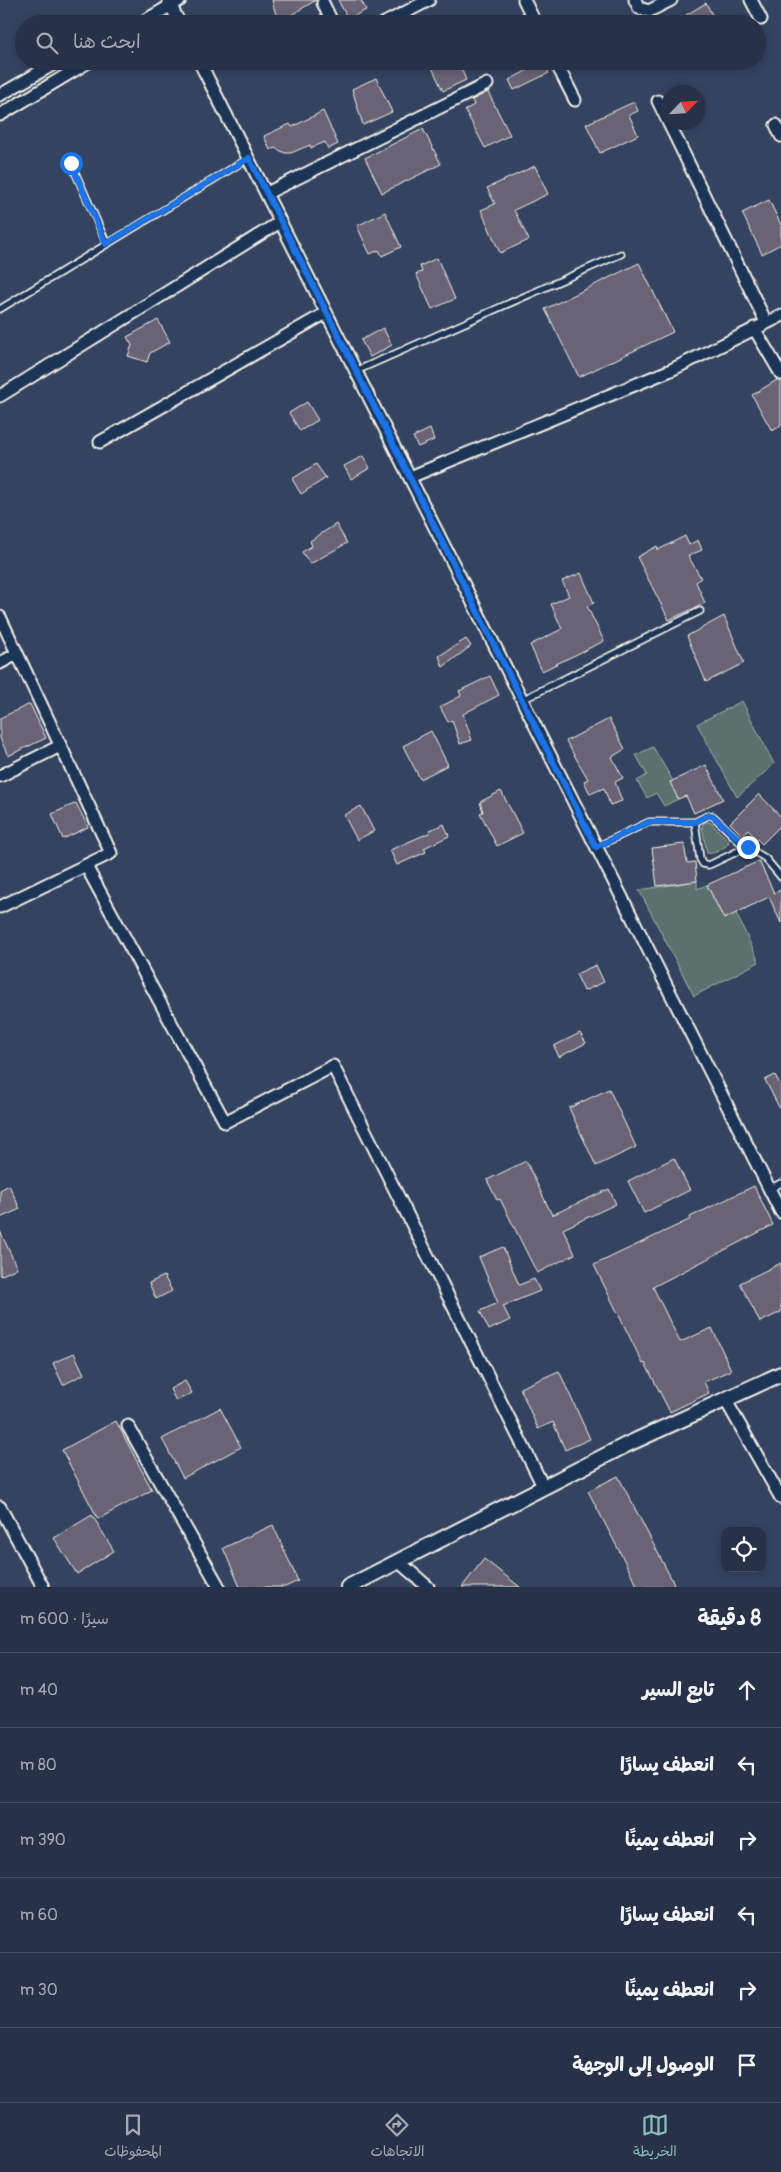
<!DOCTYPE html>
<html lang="ar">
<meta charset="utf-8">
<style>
:root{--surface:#273248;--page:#2f3a4f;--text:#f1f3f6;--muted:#a4aab4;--line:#434d60;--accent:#8bbbb9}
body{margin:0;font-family:Pangolin,"Playpen Sans Arabic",sans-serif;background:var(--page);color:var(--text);direction:rtl}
.controls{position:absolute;right:15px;bottom:15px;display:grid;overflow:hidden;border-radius:10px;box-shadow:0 2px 8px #0003}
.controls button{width:45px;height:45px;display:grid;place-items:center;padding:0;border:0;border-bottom:1px solid var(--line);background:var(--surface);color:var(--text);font:25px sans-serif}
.compass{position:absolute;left:661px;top:85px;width:45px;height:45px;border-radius:50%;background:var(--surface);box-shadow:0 2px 8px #0003;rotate:65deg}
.stop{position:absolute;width:15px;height:15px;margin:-11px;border:4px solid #1a73e8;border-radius:50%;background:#fff}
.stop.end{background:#1a73e8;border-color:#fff;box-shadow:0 1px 5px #0008}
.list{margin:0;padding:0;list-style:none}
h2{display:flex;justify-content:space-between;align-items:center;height:65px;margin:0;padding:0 20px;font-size:21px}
h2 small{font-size:16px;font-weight:400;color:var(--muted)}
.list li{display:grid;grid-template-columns:32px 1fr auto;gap:15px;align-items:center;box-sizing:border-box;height:75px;padding:0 20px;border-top:1px solid var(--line)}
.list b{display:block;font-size:19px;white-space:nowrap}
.list em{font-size:16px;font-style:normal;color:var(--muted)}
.icon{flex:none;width:28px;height:28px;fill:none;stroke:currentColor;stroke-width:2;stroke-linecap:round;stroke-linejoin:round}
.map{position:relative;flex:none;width:781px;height:1587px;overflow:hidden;direction:ltr}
.search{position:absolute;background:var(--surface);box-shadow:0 2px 8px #0003;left:15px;right:15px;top:15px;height:55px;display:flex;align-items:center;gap:12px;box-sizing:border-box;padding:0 18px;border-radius:28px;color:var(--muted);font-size:19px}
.sheet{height:515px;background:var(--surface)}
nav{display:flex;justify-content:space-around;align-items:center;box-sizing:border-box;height:70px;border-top:1px solid var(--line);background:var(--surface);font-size:14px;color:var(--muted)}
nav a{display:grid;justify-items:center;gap:2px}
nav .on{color:var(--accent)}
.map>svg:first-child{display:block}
</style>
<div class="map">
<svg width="781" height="1587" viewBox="0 0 781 1587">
<rect width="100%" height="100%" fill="#344360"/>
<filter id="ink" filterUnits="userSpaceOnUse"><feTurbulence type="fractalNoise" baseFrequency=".02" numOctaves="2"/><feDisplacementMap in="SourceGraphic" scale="10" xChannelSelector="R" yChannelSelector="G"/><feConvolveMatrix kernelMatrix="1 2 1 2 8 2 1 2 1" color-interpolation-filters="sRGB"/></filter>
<g filter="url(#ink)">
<path fill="#5a716d" stroke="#a7b1aa" d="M742 701 774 764 737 797 697 724Z
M653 747 673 781 670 782 678 799 664 806 656 793 647 798 637 781 647 775 636 755Z
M704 822H710L727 839 729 842C726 848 713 855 707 853L702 827Z
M697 881V889L707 885 724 919 736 913 759 962 694 996 639 890Z"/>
<path fill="#696475" stroke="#f4f1e8" d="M272 0H316L278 23Z
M338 0H361L366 10 348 19Z
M706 3 717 24H690L686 15Z
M429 61H458L466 80 443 91Z
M543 62 549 73 514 90 509 80Z
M376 78 392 112 363 125 352 89Z
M488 92 510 135 485 148 465 110 474 105 472 100Z
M634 102 638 111 629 115 638 135 600 153 586 124Z
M323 111 338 144 328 149 325 142 311 148 310 145 291 153H285L275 148 270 150 264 136 290 124 292 127Z
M423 129 441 164 382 193 365 158Z
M535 166 548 194 514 210 529 240 500 253 481 210 495 204 487 188Z
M769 200 781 225V244L762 254 742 213Z
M385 212 401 247 382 256 379 250 370 254 357 226Z
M437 258 455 299 432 309 416 274 422 272 420 266Z
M639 263 673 332 579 377 545 309Z
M158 320 170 342 150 353 147 362 128 356 132 345 127 337Z
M383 328 392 345 370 357 361 340Z
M777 380 781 381V426L772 431 752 395Z
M307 402 318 420 300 431 289 413Z
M430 429 434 440 418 447 413 437Z
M363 456 370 468 351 479 344 466Z
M316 464 326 478 301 494 292 479Z
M336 524 347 543 310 564 302 552 312 546 310 541Z
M685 536 689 545 698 540 702 550 688 556 701 578 696 582 705 603 669 620 637 557 657 546 658 550Z
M581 573 594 603 587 606 604 641 542 671 530 645 562 629 551 604 569 596 562 581Z
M724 616 744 663 706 682 687 636Z
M466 639 471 646 443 667 439 656Z
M490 676 499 695 463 714 472 740 460 744 452 720 448 722 440 707 461 696 459 691Z
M30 704 46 738 8 756 0 738V718Z
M609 719 625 749 612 757 623 778 615 782 622 801 610 805 604 788 590 794 584 781 588 779 566 741Z
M431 731 448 765 420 779 403 746Z
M706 765 723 799 694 813 686 796 678 799 670 782Z
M501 791 523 833 497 846 480 813 483 812 480 802Z
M759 794 781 817V825L762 844 748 830 743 836 730 823Z
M76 803 88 827 63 839 52 814Z
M361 806 374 831 357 840 344 815Z
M444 824 449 836 424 848 426 852 397 865 390 850 431 832 430 830Z
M684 844 687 863 695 862 697 881 657 886 652 848Z
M759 861 774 893 781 890V923L769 897 724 919 707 885Z
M596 965 604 982 584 991 576 974Z
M580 1033 586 1043 559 1057 554 1046Z
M775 1075 781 1086V1111L765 1080Z
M609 1089 636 1147 596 1166 569 1108Z
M674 1158 690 1190 644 1213 628 1181Z
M526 1161 552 1215 609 1189 616 1204 563 1229 575 1254 537 1273 500 1199 497 1200 487 1180Z
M9 1185 20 1209 0 1218V1190Z
M754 1186 773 1225 653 1287 680 1342 712 1328 731 1370 704 1382 709 1393 670 1412 645 1363 643 1364 594 1265 691 1219 690 1217Z
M0 1231 17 1268 0 1276Z
M503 1247 519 1285 534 1279 540 1291 503 1306 510 1320 489 1330 480 1311 498 1303 479 1257Z
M781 1263V1312L760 1322 740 1283Z
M164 1276 172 1291 156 1299 149 1283Z
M74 1353 84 1374 63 1385 53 1363Z
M559 1371 590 1439 565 1450 553 1422 538 1429 520 1388Z
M185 1381 192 1393 176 1401 170 1389Z
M220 1408 241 1447 183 1478 162 1439Z
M116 1421 152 1490 98 1519 62 1450Z
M618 1476 671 1578 675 1587H638L588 1491Z
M92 1515 114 1551 77 1574 54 1538Z
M273 1525 298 1581 285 1587H240L223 1548Z
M484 1559 520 1587H462Z"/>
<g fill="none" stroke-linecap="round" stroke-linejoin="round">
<g stroke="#f4f1e8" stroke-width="9">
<path id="service" d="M71 163 107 244
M0 309 249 158
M356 371 621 254
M522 700 700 611
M596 847 649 822H695
M747 847 709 865 703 864 700 859 695 822 709 815 713 816 742 844 765 858 781 877
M770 1189 781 1183"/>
</g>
<g stroke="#f4f1e8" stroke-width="15">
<path id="minor" d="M168 0 180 24
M524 0 536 24
M635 0 639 8 649 11 671 0
M751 0 761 19
M323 3 333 24
M125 24H132
M139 24 180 0
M383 24 429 0
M199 61 781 1212
M555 61 575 100
M0 95 59 61
M658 101 766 322
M0 115 90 61
M776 125 781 136
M267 193 487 84
M754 328 781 374
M0 396 280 222
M100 442 326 313
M410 477 671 370 781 316
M0 617 111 853 0 907
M0 663 17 654
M0 776 60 746
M86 866 225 1122 333 1066 543 1486
M725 1399 781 1498
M128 1426 219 1587
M0 1507 43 1587
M398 1561 428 1587"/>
</g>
<g stroke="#f4f1e8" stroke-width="18">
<path id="tertiary" d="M348 1587 626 1445 781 1374"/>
</g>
<use href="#service" stroke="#1d3557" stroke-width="5.5"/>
<use href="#minor" stroke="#1d3557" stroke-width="11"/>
<use href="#tertiary" stroke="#1d3557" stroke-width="14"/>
</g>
</g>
<g fill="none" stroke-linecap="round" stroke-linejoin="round" filter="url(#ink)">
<path stroke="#1a73e8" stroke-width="6" d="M71 163 106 244 249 158 596 847 649 822H695L709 815 713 816 748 847"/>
</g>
</svg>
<div class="controls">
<button><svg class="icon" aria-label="locate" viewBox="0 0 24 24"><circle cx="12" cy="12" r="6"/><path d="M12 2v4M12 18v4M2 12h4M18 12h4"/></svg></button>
</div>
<svg class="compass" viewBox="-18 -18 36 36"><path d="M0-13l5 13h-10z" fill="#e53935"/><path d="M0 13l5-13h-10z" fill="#a4aab4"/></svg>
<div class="stop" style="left:71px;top:163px"></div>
<div class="stop end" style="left:748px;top:847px"></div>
<div class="search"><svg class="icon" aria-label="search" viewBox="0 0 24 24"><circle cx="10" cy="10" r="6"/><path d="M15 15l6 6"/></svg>ابحث هنا</div>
</div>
<section class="sheet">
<h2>8 دقيقة<small>سيرًا · 600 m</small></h2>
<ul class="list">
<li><svg class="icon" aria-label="ahead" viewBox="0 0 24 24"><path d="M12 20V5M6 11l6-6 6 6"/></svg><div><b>تابع السير</b></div><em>40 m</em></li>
<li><svg class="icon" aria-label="left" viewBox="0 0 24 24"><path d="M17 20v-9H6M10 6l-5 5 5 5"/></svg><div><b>انعطف يسارًا</b></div><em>80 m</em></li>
<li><svg class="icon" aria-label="right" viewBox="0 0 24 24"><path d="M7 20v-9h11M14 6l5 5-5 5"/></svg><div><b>انعطف يمينًا</b></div><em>390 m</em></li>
<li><svg class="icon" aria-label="left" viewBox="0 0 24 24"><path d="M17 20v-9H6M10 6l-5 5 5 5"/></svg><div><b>انعطف يسارًا</b></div><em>60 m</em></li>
<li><svg class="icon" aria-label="right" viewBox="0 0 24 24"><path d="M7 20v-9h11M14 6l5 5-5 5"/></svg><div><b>انعطف يمينًا</b></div><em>30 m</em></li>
<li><svg class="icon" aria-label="arrive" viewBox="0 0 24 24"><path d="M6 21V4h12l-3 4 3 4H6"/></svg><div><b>الوصول إلى الوجهة</b></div></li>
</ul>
</section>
<nav>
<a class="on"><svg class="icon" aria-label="map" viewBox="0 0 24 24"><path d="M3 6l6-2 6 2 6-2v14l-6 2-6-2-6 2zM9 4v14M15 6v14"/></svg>الخريطة</a>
<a><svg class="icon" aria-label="directions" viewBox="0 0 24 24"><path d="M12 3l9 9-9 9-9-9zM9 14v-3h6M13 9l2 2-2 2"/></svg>الاتجاهات</a>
<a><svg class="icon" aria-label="saved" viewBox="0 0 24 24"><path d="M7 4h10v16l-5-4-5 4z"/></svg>المحفوظات</a>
</nav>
